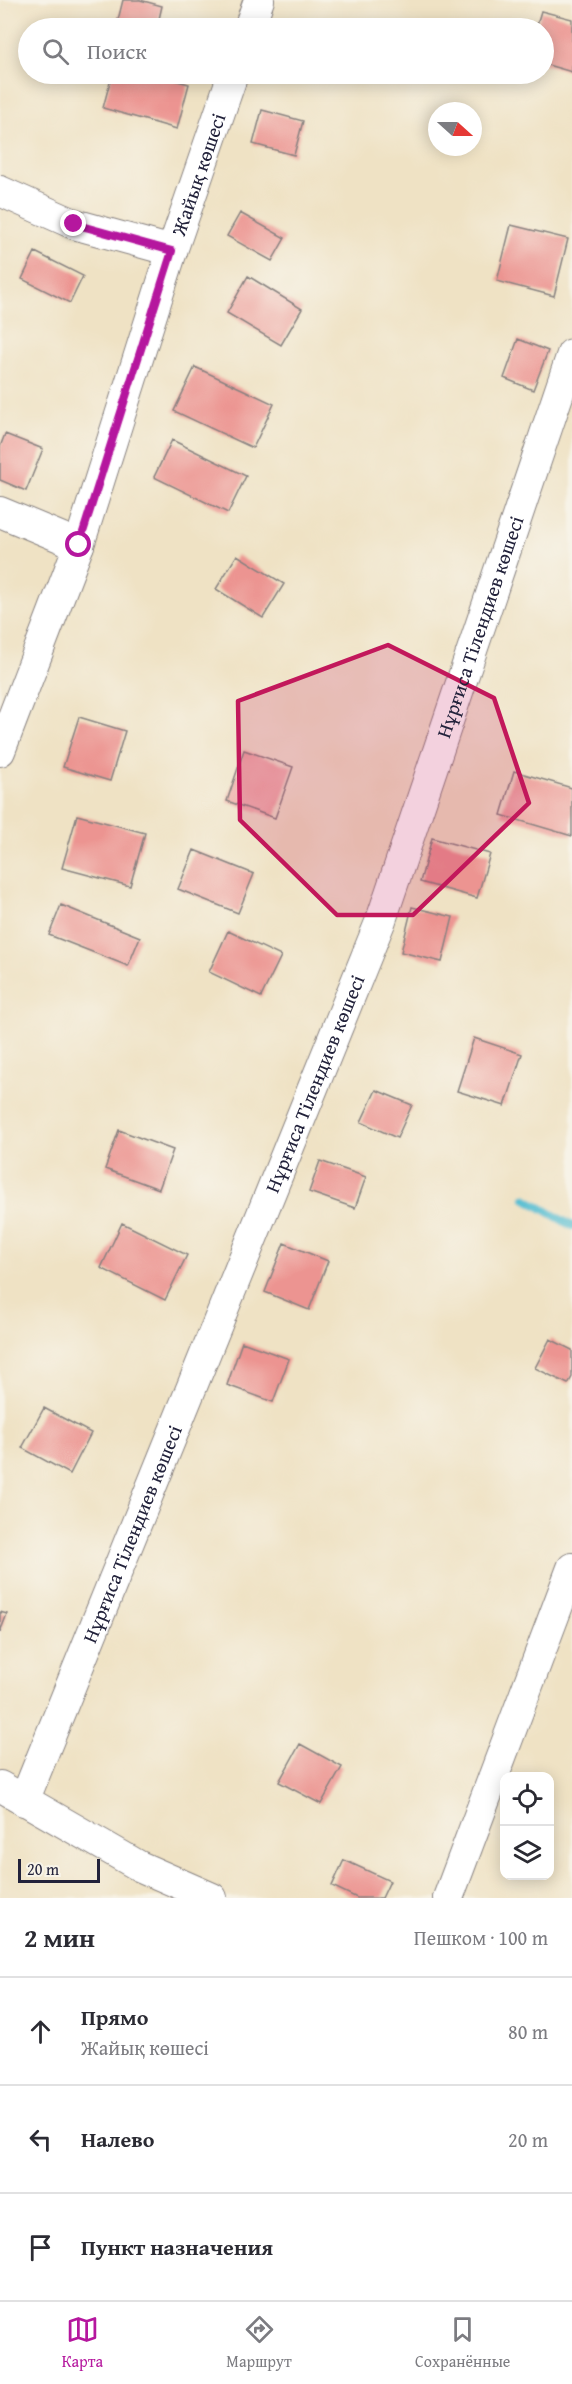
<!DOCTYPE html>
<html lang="ru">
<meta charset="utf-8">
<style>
:root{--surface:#fff;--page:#f2f2f3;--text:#2b2b33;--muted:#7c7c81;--line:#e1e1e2;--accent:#b5179e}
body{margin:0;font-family:"Gentium Book Plus",serif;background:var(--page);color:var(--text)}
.controls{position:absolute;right:18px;bottom:18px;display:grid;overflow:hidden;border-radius:12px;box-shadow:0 3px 15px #0003}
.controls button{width:54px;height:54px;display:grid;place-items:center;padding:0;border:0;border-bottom:2px solid var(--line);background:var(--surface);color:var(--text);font:30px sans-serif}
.compass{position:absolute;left:428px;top:102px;width:54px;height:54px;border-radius:50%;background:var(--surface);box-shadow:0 3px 15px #0003;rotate:111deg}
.scale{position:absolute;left:18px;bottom:15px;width:82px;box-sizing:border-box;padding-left:6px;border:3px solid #22223b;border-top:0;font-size:16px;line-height:21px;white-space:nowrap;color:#22223b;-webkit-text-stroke:4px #f7f3e8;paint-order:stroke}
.stop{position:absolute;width:18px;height:18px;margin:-14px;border:4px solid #b5179e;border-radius:50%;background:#fff}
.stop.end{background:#b5179e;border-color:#fff;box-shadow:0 2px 6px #0008}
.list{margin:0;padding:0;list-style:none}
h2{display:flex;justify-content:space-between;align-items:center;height:78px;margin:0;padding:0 24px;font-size:26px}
h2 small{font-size:20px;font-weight:400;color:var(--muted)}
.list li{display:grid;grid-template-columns:39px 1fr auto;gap:18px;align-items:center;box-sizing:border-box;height:108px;padding:0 24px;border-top:2px solid var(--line)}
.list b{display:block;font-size:22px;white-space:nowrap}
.list p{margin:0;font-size:20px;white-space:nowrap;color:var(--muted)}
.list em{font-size:20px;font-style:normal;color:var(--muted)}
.icon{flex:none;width:33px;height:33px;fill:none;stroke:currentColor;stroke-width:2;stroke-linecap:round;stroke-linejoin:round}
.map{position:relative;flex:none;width:572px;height:1898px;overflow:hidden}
.search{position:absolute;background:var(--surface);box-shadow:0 3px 15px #0003;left:18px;right:18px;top:18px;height:66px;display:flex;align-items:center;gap:15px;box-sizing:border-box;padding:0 21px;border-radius:33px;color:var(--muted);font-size:22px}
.sheet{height:402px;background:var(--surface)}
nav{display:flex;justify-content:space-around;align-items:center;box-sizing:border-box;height:84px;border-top:2px solid var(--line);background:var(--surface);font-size:16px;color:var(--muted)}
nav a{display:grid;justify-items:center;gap:3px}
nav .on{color:var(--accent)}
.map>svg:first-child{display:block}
</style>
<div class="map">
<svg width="572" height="1898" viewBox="0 0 572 1898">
<rect width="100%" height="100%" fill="#f7f3e8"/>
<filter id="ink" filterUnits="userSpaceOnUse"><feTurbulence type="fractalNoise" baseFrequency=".0167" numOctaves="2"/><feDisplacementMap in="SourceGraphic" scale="12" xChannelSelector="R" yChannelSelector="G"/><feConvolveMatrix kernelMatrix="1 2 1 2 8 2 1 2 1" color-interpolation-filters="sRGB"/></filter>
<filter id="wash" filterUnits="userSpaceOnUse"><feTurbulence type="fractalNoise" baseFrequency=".008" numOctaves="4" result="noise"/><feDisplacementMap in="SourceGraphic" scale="24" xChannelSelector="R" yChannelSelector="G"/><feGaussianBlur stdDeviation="1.35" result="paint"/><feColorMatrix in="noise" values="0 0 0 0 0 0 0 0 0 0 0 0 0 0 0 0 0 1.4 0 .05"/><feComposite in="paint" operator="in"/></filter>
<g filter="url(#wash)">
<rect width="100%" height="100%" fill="#efe2c4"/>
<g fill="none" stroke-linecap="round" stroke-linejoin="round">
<path stroke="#55bed2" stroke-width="8" d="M525 1198 572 1226"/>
</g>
<g id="blocks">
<path fill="#ec9491" d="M123 0H140L162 6 157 28H116Z
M541 11 572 19V72L544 64V28H536Z
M112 74H150L189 84 177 129 103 108Z
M262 110 303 121 294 155 253 144Z
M240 213 285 238 272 261 227 236Z
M511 225 568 239 554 296 497 281Z
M35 252 83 276 70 303 22 279Z
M248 276 302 309 281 345 227 313Z
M518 339 548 351 533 390 504 378Z
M195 367 274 404 253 448 174 411Z
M5 434 43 449 26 491 0 480V447Z
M172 440 246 476 228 513 154 477Z
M237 555 284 584 263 618 216 589Z
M79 717 125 731 110 781 63 767Z
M244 750 293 767 275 818 227 801Z
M514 771 572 788V836L501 815Z
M77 815 145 833 130 886 62 868Z
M432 838 490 854 477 898 420 882Z
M194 850 254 874 238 913 178 889Z
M61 905 140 937 128 966 49 935Z
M412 907 453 917 442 962 401 952Z
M228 931 281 956 261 997 209 972Z
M474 1038 522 1054 505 1106 457 1091Z
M376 1090 412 1105 397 1138 361 1122Z
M119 1130 173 1150 159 1189 105 1169Z
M320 1161 366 1177 355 1208 309 1192Z
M122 1223 187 1255 165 1300 101 1268Z
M284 1243 328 1261 309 1310 265 1292Z
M550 1339 572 1350V1377L568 1384 535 1368Z
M242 1342 289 1359 273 1402 227 1385Z
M44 1408 91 1433 70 1474 22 1448Z
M0 1612 7 1614 0 1632Z
M300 1744 342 1767 321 1804 279 1782Z
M344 1860 390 1881 382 1898H357L332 1886Z"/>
</g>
</g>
<g filter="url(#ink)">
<use href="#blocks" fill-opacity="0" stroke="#888280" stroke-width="1.5"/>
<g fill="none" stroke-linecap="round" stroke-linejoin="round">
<g stroke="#888280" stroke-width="32">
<g id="minor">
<path d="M249 28 259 0"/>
<path d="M0 191 74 224 172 251"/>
<path d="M0 512 79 545"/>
<path id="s1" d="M0 751 79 545 172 251 233 74"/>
<path d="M0 1786 139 1866 212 1898"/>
<path id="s2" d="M24 1801 381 920 572 354"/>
<path d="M448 1898 572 1568"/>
</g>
</g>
<use href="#minor" stroke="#fff" stroke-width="30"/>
</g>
</g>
<g fill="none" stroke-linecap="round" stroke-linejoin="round" filter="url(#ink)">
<path stroke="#b5179e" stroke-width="8" d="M74 224 172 251 79 545"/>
</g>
<path fill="#c2185b" fill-opacity="0.2" stroke="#c2185b" stroke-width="4.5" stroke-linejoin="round" d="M388 645 494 698 529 803 413 915H337L240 820 238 701Z"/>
<g text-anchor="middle" stroke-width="6" stroke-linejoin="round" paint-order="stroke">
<g font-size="20" fill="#22223b" stroke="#f7f3e8">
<text dy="7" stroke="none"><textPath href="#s1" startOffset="610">Жайық көшесі</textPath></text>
<text dy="7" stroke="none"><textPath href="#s2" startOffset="1260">Нұрғиса Тілендиев көшесі</textPath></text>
<text dy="7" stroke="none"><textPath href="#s2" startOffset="774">Нұрғиса Тілендиев көшесі</textPath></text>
<text dy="7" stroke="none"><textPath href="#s2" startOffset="288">Нұрғиса Тілендиев көшесі</textPath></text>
</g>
</g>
</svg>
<div class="controls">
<button><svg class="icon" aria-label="locate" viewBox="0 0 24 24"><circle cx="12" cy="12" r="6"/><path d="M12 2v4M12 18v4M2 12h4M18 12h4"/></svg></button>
<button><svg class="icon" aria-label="layers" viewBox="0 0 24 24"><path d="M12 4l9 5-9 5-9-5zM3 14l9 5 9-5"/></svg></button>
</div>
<svg class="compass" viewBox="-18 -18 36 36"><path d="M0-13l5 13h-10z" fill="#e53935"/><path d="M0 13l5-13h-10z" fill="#7c7c81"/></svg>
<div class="scale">20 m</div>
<div class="stop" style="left:79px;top:545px"></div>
<div class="stop end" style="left:74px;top:224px"></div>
<div class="search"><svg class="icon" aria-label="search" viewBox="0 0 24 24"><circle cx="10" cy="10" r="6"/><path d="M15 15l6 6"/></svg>Поиск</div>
</div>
<section class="sheet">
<h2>2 мин<small>Пешком · 100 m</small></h2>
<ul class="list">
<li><svg class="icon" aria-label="ahead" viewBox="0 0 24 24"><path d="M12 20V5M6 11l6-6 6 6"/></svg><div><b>Прямо</b><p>Жайық көшесі</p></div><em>80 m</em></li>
<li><svg class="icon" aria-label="left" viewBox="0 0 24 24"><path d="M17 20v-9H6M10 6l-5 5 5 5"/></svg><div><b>Налево</b></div><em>20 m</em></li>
<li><svg class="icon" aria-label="arrive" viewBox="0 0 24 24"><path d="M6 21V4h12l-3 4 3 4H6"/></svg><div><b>Пункт назначения</b></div></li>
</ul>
</section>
<nav>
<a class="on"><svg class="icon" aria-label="map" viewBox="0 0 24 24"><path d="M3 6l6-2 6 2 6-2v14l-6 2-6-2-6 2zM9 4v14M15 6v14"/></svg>Карта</a>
<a><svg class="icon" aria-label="directions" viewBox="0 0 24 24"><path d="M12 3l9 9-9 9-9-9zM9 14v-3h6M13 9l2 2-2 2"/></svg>Маршрут</a>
<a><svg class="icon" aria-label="saved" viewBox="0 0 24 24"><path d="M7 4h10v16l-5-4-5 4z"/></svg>Сохранённые</a>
</nav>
